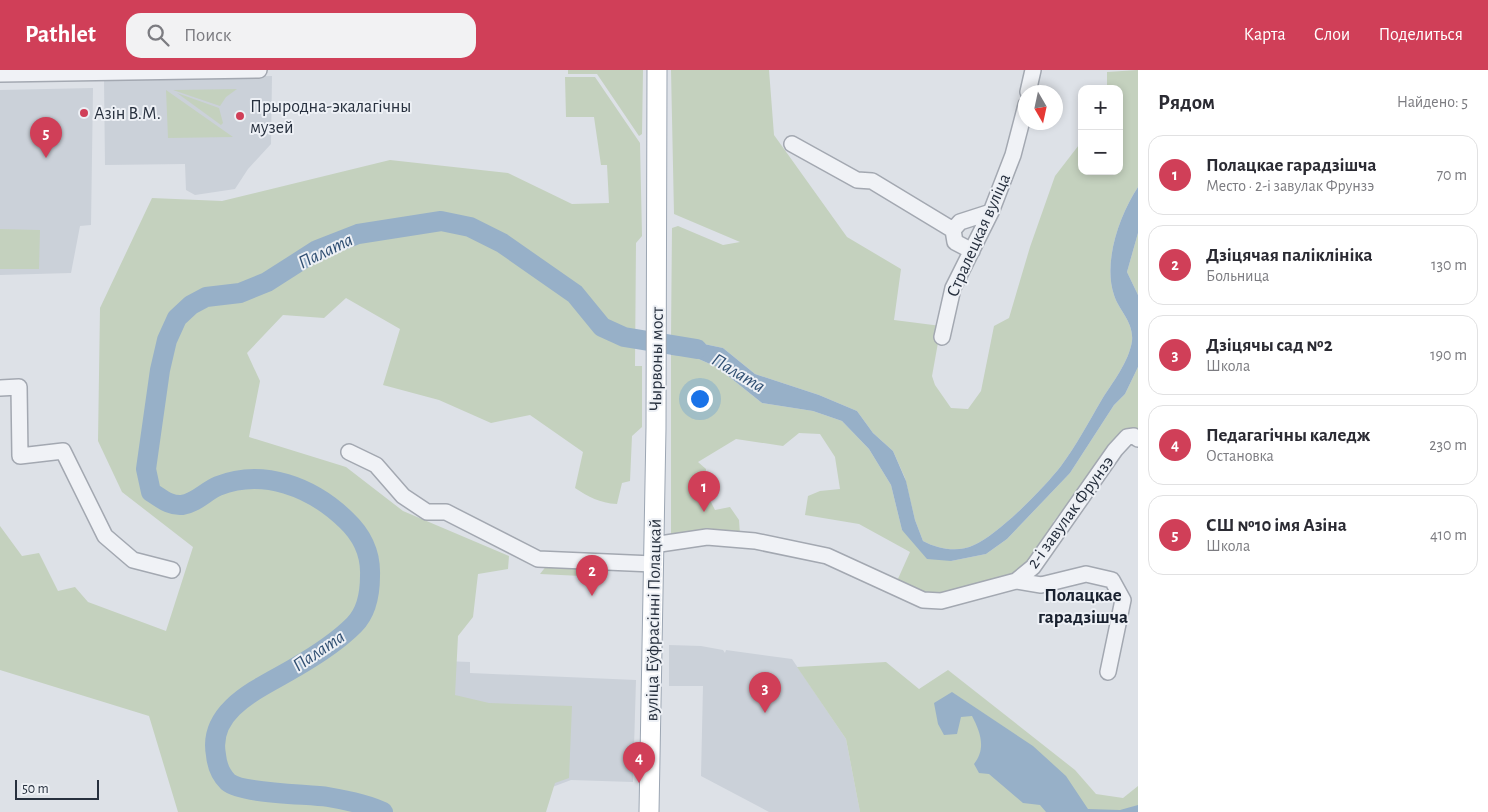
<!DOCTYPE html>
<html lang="ru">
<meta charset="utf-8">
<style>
:root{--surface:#fff;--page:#f2f2f3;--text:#2b2b33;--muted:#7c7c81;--line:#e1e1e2;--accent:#d03f58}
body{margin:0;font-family:"Alegreya Sans",sans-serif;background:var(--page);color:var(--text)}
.controls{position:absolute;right:15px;top:15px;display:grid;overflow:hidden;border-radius:10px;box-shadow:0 2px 8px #0003}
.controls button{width:45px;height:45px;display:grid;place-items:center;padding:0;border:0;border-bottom:1px solid var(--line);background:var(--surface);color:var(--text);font:25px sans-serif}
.compass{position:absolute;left:1018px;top:15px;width:45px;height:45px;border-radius:50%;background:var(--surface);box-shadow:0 2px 8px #0003;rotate:171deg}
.scale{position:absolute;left:15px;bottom:12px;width:84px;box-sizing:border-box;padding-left:5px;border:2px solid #27303e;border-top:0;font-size:14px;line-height:18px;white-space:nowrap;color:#27303e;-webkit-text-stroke:4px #edf0f5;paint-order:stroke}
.you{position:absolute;left:699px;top:328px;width:18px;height:18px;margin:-12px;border:4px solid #fff;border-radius:50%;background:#1a73e8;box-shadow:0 0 0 8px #1a73e833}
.badge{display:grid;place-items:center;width:32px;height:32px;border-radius:50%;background:var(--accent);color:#fff;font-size:16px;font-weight:700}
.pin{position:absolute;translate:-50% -41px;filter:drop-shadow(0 1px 2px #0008)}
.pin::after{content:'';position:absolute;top:26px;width:18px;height:15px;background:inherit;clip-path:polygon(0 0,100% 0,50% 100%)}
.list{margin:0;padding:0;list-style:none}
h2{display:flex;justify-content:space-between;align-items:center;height:65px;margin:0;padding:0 20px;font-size:21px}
h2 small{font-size:16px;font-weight:400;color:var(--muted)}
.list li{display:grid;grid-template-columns:32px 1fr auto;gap:15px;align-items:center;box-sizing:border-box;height:80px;margin:0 10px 10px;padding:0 10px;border:1px solid var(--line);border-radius:15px}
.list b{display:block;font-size:19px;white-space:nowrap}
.list p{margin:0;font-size:16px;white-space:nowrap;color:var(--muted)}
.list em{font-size:16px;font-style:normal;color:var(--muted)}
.icon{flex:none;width:28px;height:28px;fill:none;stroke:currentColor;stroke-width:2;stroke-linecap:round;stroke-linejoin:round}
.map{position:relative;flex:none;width:1138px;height:742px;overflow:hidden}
header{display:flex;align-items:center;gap:30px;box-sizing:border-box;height:70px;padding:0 25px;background:var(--accent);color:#fff}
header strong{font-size:24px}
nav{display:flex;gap:28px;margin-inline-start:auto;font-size:18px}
.search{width:350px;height:45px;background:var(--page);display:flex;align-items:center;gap:12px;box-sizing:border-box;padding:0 18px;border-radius:15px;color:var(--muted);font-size:19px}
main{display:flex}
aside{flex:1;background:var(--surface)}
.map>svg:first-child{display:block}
</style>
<header>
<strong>Pathlet</strong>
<div class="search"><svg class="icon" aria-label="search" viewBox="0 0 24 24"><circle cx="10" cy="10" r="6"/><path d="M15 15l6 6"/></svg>Поиск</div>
<nav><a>Карта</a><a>Слои</a><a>Поделиться</a></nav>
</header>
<main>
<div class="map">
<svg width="1138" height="742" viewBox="0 0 1138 742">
<rect width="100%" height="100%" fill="#dde1e7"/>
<path fill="#cbd1d9" d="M272 6 271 74 248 99 235 119 195 125 186 120 185 94 105 95 104 10Z
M93 18 91 155 80 156 71 203 0 205V20Z
M669 575 701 576 723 580 725 583 726 580 792 589 846 669 860 742H769L701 706 703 616H669Z
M367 588 470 592V603L636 610 633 712 571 710 486 742H479Z"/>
<path fill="#c4d1be" d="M568 0H643L642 64 639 66 597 4H568Z
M671 0H769L774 65 847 167 901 199 894 250 941 256 932 306 935 315 951 338 968 339 981 321 994 256 1009 248 1030 177 1055 106 1082 71V101H1119V19H1107V2L1138 0V117C1119 146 1103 192 1114 225 1119 241 1134 252 1132 271 1129 292 1112 313 1101 331 1088 353 1076 376 1061 396 1044 418 999 464 974 475 958 483 938 479 923 471L915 450 905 408 893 381 873 363 857 341 819 325 755 304 723 278 671 267 672 158 678 156 723 175 740 172 674 144Z
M565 7H595L640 73 642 166 636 173 635 296H642V357L632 366 630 411 622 413 617 434C599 433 589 427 575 418L583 382 530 345 491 353 439 330 383 315 400 259 346 228 324 248 283 245 247 283 260 311 249 367 346 397 403 441 509 486 508 499 478 504 473 547 458 566 455 625 489 633 572 636 569 708 555 713 546 742H178L149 646 0 600V456L22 486 39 483 58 521 75 517 88 532 166 561 193 477 122 422 98 371 100 238 152 128 222 131 390 90 508 103 572 134 609 133 607 95H601L594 47H566Z
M237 19 226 27 220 36 173 20Z
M166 20 233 67 168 68Z
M177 23 219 38 223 53 221 55Z
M0 159 40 160 39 199H0Z
M1138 163V225L1127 202Z
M671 285 694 287 717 297 762 333 813 341 842 351 869 379 891 415 902 460 951 491 986 484 1007 469 1070 403 1114 335 1125 324 1138 297V367L1129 360 1066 443 1058 446 1053 452 1054 461 1030 494 1002 510 941 526 923 523 897 511 910 482 859 454 805 445 808 426 820 421 840 419 835 387 820 364 799 363 783 376 736 369 698 392 706 399 705 428 710 430 715 440 730 437 739 450 740 465 671 466Z
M547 495 603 497 602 507 540 504Z
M886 592 919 619 948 600 1075 700 1096 724 1123 728 1138 716V742H860L846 669 797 597Z"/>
<path fill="#97b0c8" d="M1138 117V163L1127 202 1138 225V297L1125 324 1114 335 1070 403 1007 469 986 484 951 491 927 489 902 460 891 415 869 379 842 351 813 341 762 333 717 297 694 287 671 285V267L723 278 755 304 819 325 857 341 873 363 893 381 906 411 915 450 923 471C938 479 958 483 974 475 999 464 1044 418 1061 396 1076 376 1088 353 1101 331 1112 313 1129 292 1132 271 1134 252 1119 241 1114 225 1103 192 1119 146 1138 117Z
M952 622 1033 676 1066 706 1088 739 1120 740 1138 735V742H1046L1040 735 1023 733 989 704 979 703 974 694C986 679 981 663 972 646L961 647 957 664 944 665 938 654 934 633Z"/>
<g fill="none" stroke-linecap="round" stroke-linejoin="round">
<path stroke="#97b0c8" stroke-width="20" d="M383 742C367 734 346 730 328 727 308 724 242 724 228 712 220 704 217 696 216 685 207 638 263 617 296 597 315 586 338 571 354 555 367 542 370 524 370 506 371 484 362 465 346 450 312 417 263 398 218 416 206 421 196 433 182 435 169 436 161 428 151 422L146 399 160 300 167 270 177 248 191 235 206 227 240 223 267 212 317 180 358 164 441 151 470 157 502 173 575 224 602 257 624 267 697 279"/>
<g stroke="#a3a8b1" stroke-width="18">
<path id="minor" d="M0 4 259 0
M1028 22 1033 0
M792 74 857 110 872 111 953 160
M972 181 955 172 953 160 960 152 991 142
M942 267 953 218 991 142 1013 85 1026 35
M0 318 19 317 20 386 63 381 105 466 133 490 172 500
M349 382 376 395 403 426 427 442H446L538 489 653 494
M653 475 707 467 755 471 827 486 923 530 941 531 1016 511 1033 497 1115 380 1127 367 1134 366 1138 369
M1016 511 1041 515 1086 504 1112 510 1123 530 1108 602"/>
</g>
<g stroke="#9ca6b3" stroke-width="21">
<path id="major" d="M649 742 656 358 657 0"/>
</g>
<use href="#minor" stroke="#f0f2f6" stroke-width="15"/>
<use href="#major" stroke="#fff" stroke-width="19"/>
</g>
<g fill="#d03f58" stroke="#edf0f5" stroke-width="2">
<circle cx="84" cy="43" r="5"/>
<circle cx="240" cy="46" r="5"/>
</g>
<g text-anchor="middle" stroke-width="4" stroke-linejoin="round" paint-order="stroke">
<g font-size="18" fill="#27303e" stroke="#edf0f5" text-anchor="start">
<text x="250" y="42">Прыродна-экалагічны<tspan x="250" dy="21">музей</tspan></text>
<text x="94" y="49">Азін В.М.</text>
</g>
<g font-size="18" fill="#27303e" stroke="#edf0f5">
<text transform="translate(978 165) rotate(-66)" y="6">Стралецкая вуліца</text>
<text transform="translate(656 289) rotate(-89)" y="6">Чырвоны мост</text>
<text transform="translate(1070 442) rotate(-54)" y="6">2-і завулак Фрунзэ</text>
<text transform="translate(653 550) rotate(-89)" y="6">вуліца Еўфрасінні Полацкай</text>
</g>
<g font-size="19" font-style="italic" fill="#304f72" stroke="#edf0f5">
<text transform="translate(325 180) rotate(-26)" y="7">Палата</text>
<text transform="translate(739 302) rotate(31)" y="7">Палата</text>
<text transform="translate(318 580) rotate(-34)" y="7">Палата</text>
</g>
<g font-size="19" font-weight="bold" fill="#19212f" stroke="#edf0f5">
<text x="1083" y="531">Полацкае<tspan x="1083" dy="22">гарадзішча</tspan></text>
</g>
</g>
</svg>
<div class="controls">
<button>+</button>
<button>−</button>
</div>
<svg class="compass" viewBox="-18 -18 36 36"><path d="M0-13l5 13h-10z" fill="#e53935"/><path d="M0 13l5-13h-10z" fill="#7c7c81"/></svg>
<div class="scale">50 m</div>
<div class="you"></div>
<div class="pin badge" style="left:704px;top:442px">1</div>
<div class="pin badge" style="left:592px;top:526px">2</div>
<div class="pin badge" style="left:765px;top:643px">3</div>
<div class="pin badge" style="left:639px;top:713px">4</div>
<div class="pin badge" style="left:46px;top:88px">5</div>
</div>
<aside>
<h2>Рядом<small>Найдено: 5</small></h2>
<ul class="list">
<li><span class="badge">1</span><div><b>Полацкае гарадзішча</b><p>Место · 2-і завулак Фрунзэ</p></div><em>70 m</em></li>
<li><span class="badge">2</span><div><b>Дзіцячая паліклініка</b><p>Больница</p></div><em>130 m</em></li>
<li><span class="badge">3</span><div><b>Дзіцячы сад №2</b><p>Школа</p></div><em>190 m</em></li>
<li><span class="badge">4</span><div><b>Педагагічны каледж</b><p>Остановка</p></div><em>230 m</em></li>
<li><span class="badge">5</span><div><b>СШ №10 імя Азіна</b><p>Школа</p></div><em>410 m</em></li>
</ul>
</aside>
</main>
